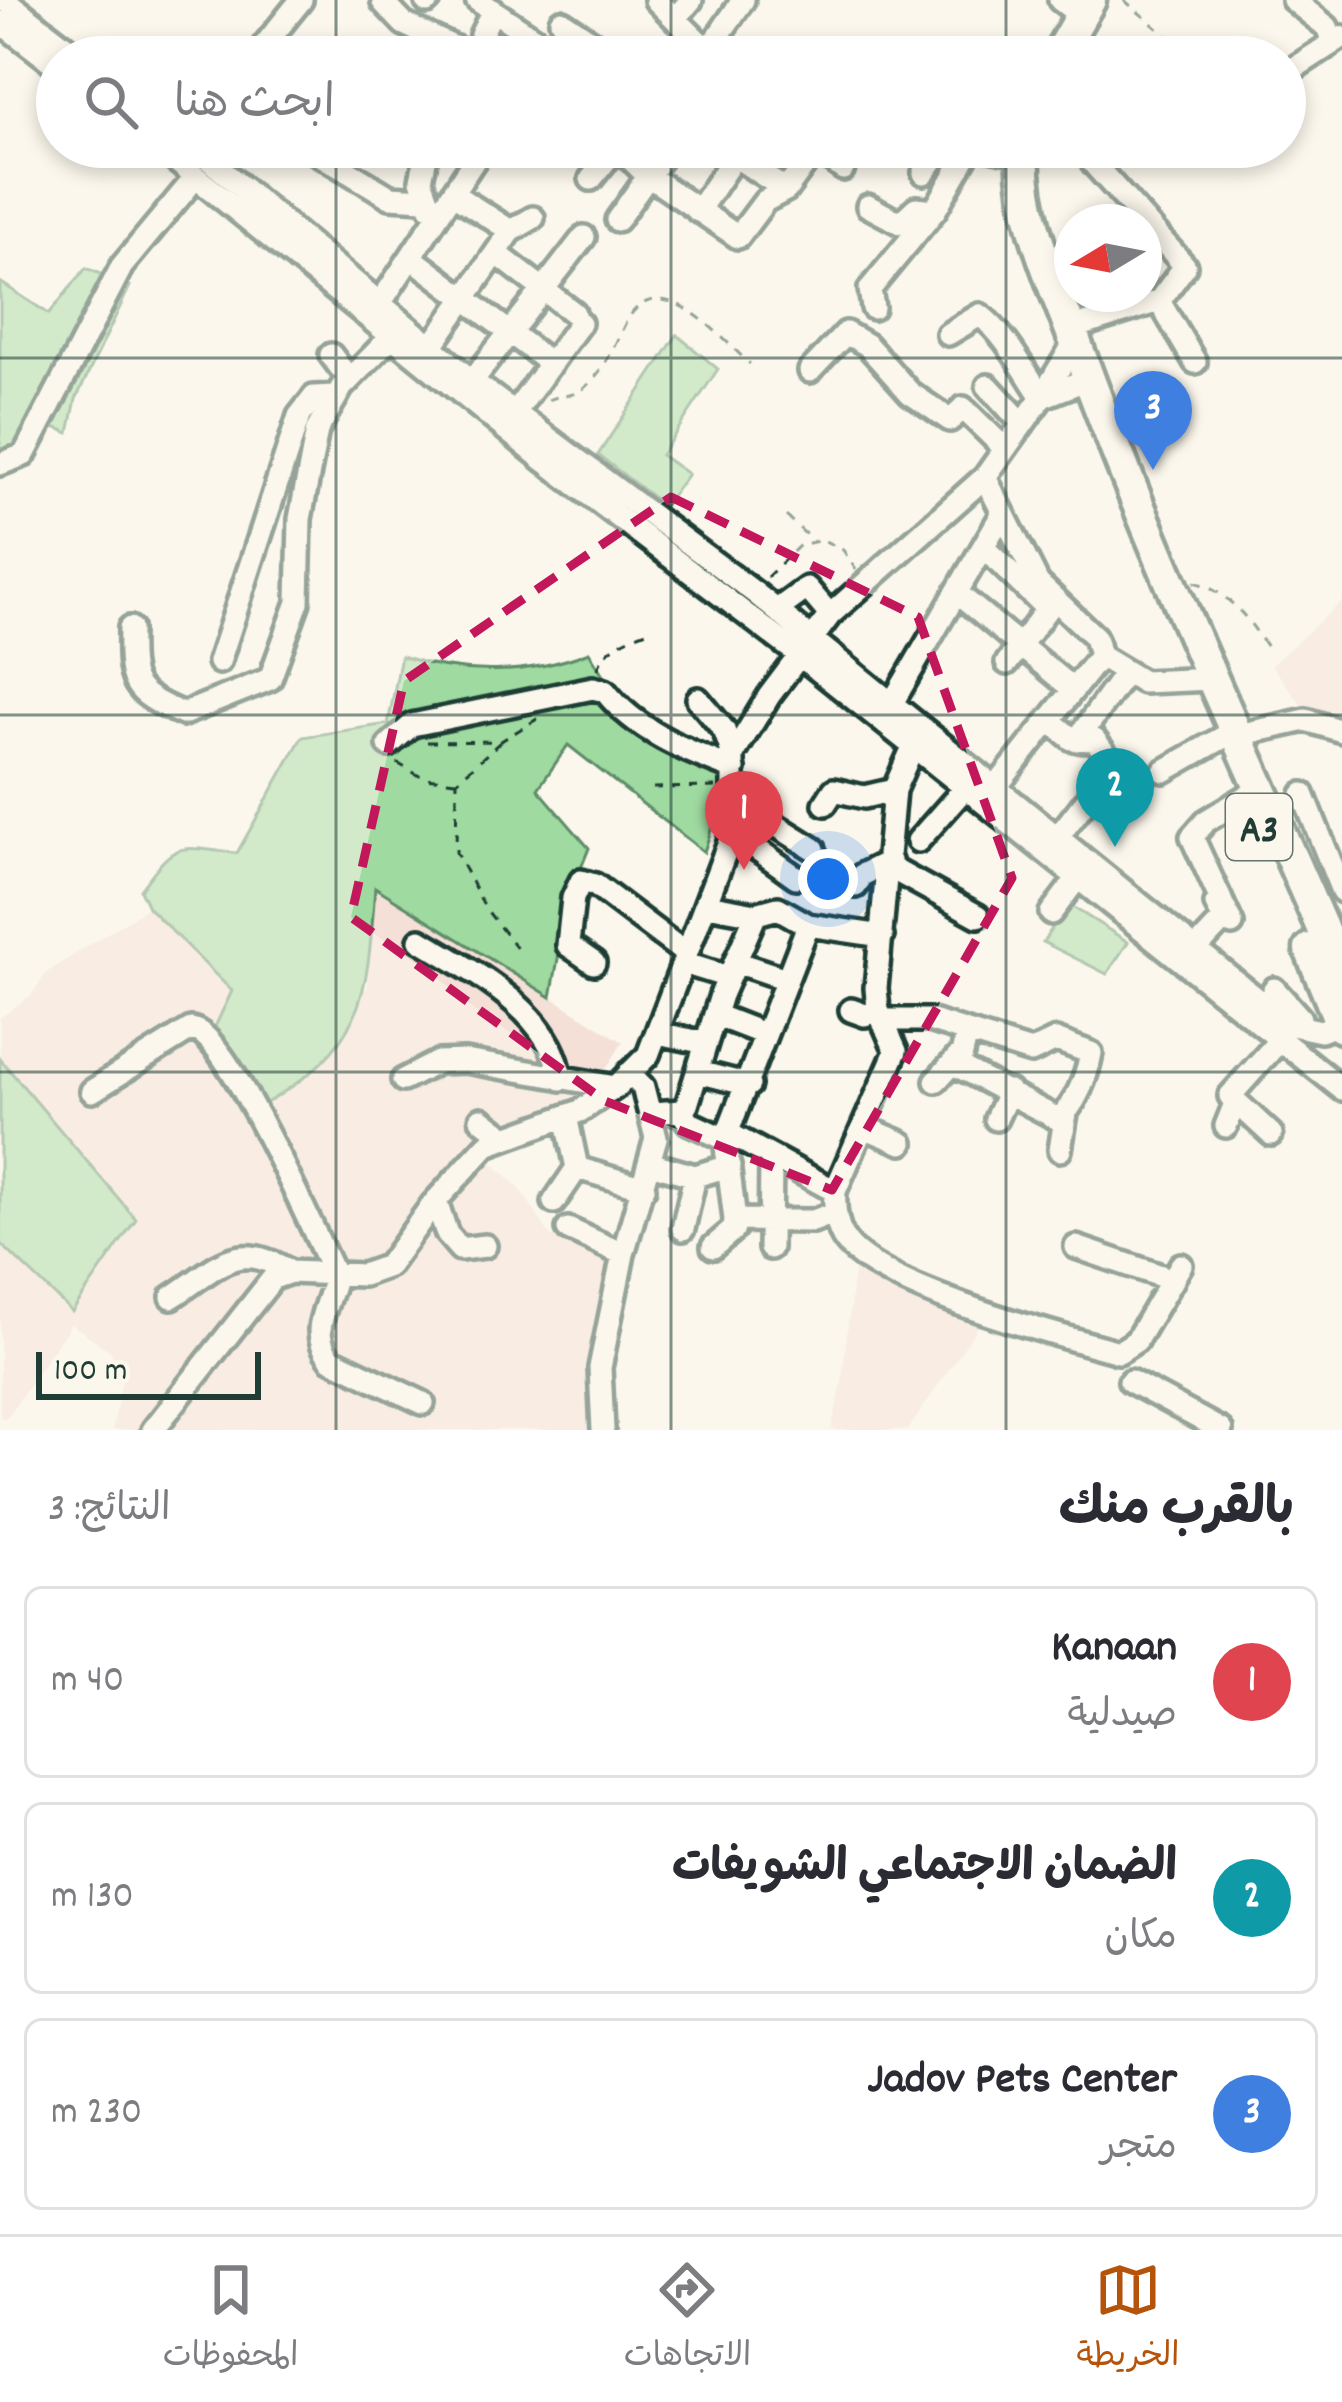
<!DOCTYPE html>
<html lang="ar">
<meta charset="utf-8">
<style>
:root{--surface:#fff;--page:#f7f7f7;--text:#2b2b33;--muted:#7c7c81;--line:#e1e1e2;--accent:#b45309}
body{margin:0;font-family:Dekko,"Playpen Sans Arabic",sans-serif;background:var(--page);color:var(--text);direction:rtl}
.compass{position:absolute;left:1054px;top:204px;width:108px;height:108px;border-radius:50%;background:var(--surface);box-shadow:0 6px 18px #0003;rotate:260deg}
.scale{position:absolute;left:36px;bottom:30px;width:225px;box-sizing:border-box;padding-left:12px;border:6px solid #1f3d34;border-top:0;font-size:33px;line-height:42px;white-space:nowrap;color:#1f3d34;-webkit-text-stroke:9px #fbf7ec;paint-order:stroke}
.you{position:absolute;left:828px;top:879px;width:42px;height:42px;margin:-30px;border:9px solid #fff;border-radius:50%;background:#1a73e8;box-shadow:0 0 0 18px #1a73e833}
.badge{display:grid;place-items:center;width:78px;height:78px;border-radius:50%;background:var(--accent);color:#fff;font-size:39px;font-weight:700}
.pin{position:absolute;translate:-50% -99px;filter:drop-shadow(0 3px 6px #0008)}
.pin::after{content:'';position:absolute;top:63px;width:42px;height:36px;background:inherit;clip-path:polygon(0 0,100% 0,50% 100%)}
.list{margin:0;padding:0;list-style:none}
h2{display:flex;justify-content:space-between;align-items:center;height:156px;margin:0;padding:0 48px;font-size:51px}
h2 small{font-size:39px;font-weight:400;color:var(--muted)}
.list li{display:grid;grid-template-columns:78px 1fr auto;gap:36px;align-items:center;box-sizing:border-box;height:192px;margin:0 24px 24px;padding:0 24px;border:3px solid var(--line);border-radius:18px}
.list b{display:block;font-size:45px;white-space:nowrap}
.list p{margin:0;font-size:39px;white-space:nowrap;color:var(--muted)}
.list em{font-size:39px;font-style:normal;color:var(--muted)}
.icon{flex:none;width:66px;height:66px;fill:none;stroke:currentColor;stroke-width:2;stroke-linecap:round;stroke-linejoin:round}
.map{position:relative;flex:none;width:1342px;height:1430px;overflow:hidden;direction:ltr}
.search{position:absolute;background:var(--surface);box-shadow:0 6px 18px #0003;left:36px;right:36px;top:36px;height:132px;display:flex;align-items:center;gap:30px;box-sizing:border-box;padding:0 42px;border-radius:66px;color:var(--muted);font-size:45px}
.sheet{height:804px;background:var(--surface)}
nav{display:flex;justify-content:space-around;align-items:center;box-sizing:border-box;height:168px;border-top:3px solid var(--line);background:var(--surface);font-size:33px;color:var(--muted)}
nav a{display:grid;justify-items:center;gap:6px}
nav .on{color:var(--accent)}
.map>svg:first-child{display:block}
</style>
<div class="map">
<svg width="1342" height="1430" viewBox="0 0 1342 1430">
<rect width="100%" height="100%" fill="#fbf7ec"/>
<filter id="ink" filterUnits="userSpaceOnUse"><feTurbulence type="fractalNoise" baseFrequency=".00833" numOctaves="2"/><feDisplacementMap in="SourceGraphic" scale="24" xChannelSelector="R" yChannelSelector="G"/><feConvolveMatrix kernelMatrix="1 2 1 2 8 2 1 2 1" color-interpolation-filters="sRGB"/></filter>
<g filter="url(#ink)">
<path fill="#f5e0d7" d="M1342 601V747L1321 731 1271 665Z
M374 886 623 1042 584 1104 485 1156 519 1187 551 1236 608 1263 603 1430H112L123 1374 110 1351 71 1324 6 1419 0 1417V1243L9 1255 136 1219 0 1059V1018L31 995 47 972 148 907 232 992 367 989Z
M854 1269 982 1321 908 1430H831L841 1388Z"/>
<path fill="#9fdaa0" stroke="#5f8c6a" stroke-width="3" d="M86 268 130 286 76 399 69 433 47 424 0 471V282L49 314Z
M677 335 718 369 661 455 688 474 664 506 598 455Z
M589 652 620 703 730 771 704 852 568 745 538 789 589 848 569 898 551 997 375 887C367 997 366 1045 263 1105L212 1033 232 991 148 907 140 890C178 839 175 847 237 853L302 737 388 724 401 656C461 676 529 676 589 652Z
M1068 904 1128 942 1107 974 1043 942Z
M0 1059 136 1219 72 1312 0 1243Z"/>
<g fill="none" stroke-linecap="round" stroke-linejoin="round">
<g stroke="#1f3d34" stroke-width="30">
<path id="minor" d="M5 0 79 57
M477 0 546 46
M656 0 708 51 743 0
M1060 0 1081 16
M1293 0 1327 27 1333 41
M383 2 404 24 475 57
M427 2 429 0
M675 19 691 0
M561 21 614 57
M0 22 57 66
M481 35 493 10
M255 57 301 0
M342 57 345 52 357 57
M1285 74 1342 37
M159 147 545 461 798 654 1342 1089
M194 147 472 381 755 593 1288 1024 1321 1031 1341 1023
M307 147 390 197 424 199
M428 147 421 180 431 208
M618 147 647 175 738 237 765 201 786 190 816 149
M813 147 843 169
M985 147 1023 155
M1109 147 1093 163 1185 266 1159 301
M558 149 560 147
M1242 152 1249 147
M733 155 786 190
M924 173 942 147
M591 179 617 147
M453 194 511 231
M868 206 900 223 916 208 935 210 971 147
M698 211 741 147
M617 220 669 147
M496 253 574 313
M412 258 551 364
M379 305 483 147
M873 308 870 289 935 210
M1070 329 1159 301 1195 362
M948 334 980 315C1007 336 1022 368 1042 397L1075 342
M431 347 511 231 533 218
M331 355 349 379
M810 371 846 333 867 345 910 393 950 420 963 408 1005 449
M472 381 584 237
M988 386 1023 424
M514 414 580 323
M0 464 24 455 122 266 195 178
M985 477 1038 583 1095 637 1100 656 1143 682 1213 679
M985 549 1047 609 1007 663
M959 595 1069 686
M777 610 807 588 830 615
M130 628C129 683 130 692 183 714L270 679 298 602 300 519 317 430 342 387 391 337
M219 662 299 416 314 397 335 396
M698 699 724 730 733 755
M891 705 1001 516
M1050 721 1072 739 1095 740 1114 765 1056 839
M1238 735 1306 720 1342 731
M1077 740 1126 672
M389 745 412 725 593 688 605 691C636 731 686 751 734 769
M913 747 894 790 876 988 878 1010 896 1051 835 1191C834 1207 835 1222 843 1237 871 1287 1060 1336 1119 1352L1136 1341 1181 1265
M1164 771 1222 738
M996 787 1100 656
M1303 794 1342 891
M737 801 814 849
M825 804 834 790 864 797 894 790
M733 832 796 877
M918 841 965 788
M889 867 978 916
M856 886 862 875 890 861
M707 905 756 914
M1051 913 1079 876
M1232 924 1192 837 1206 821 1246 797
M420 940C475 973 551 1011 561 1079
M1195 950 1224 919 1216 904
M735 962 783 978
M594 963 568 945 573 898 581 881 595 885 685 953
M683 963 728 977
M1274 989 1300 1018
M851 1010 865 1015 878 1010
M715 1015 764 1034
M882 1020H929L1031 1052 1056 1040 1091 1053C1087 1075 1076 1106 1058 1119L959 1067 967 1032
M657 1033 706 1043
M698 1072 749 1085
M403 1080 438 1062 465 1061 616 1087
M936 1081 958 1057
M92 1091 191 1029C227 1030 315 1236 335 1276 329 1307 307 1330 331 1359L423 1403
M681 1111 688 1122 725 1139
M652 1113 681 1111 687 1105 721 995 756 914 778 908 808 925 882 936
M481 1119 502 1135
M996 1119 1009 1091
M1226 1126 1236 1101
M864 1127 902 1143
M728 1133 835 1191
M1271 1134 1230 1096 1278 1042
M1060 1150 1066 1113
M653 1164 695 1176 729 1166
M577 1168 644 1188
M436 1201 447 1234 460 1249 485 1246
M554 1202 577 1168 566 1116
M735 1220 813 1221 834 1213
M568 1229 623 1254
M683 1229 695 1176
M713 1247 734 1229 735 1220 725 1139 808 925
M1076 1247 1173 1280
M770 1248 771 1160
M172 1297C219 1267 236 1238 290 1272
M1130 1381 1221 1430
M153 1430 273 1278 290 1272 363 1275 388 1266 432 1205 487 1145 580 1111 616 1087 648 1055 733 832V755L769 696 830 615 985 477 1042 397 1088 379
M603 1430 600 1368 623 1254 656 1138 643 1087 629 1073"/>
</g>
<g stroke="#1f3d34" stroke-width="39">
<path id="highway" d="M1057 57 1090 0
M1024 147C1019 211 1053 282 1075 341 1153 557 1251 763 1342 974
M1310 949 1342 1027"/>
</g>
<path stroke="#1f3d34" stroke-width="3" stroke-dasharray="9 9" stroke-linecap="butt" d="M1124 0 1169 38
M548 400C559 395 573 397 583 389 605 370 612 350 624 326 656 260 719 336 750 364
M786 516 813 541
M767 577 800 545 823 540 843 550 856 570
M1194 582C1232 593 1250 622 1271 653
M598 669C603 647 632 636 652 629
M427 742 501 741 542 716
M500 742 457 781 456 853 485 908 522 955
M397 763 423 778 457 781
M653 788 716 787"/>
<use href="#minor" stroke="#fbf7ec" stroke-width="21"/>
<use href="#highway" stroke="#fbf7ec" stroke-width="30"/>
</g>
</g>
<path d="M0 0H1342V1430H0ZM671 497 918 617 1012 878 832 1190 605 1101 351 917 404 681Z" fill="#fbf7ec" fill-opacity=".55" fill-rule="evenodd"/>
<path fill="none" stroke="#c2185b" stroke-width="9" stroke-dasharray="24 15" stroke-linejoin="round" d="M671 497 918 617 1012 878 832 1190 605 1101 351 917 404 681Z"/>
<path fill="none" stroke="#1f3d34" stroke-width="3" stroke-opacity="0.55" d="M336 0V57M671 0V57M1006 0V57M336 147V1430M671 147V1430M1006 147V1430M0 358H1342M0 715H1342M0 1072H1342"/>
<g text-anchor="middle" stroke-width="9" stroke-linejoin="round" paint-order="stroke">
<rect fill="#fbf7ec" stroke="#61756b" stroke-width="3" x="1226" y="794" width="66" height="66" rx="9"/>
<g font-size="39" font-weight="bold" fill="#1f3d34">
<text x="1259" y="841">A3</text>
</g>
</g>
</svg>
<svg class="compass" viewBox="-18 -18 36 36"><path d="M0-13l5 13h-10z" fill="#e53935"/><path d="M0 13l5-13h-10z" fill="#7c7c81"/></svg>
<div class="scale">100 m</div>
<div class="you"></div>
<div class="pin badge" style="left:744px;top:870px;background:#e0444e">1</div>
<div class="pin badge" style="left:1115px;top:847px;background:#0f9aa8">2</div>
<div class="pin badge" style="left:1153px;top:470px;background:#3f7fe0">3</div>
<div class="search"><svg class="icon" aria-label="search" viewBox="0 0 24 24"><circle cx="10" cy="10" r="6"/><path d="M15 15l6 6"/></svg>ابحث هنا</div>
</div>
<section class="sheet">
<h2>بالقرب منك<small>النتائج: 3</small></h2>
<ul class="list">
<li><span class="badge" style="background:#e0444e">1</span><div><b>Kanaan</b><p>صيدلية</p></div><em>40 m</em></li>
<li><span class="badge" style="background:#0f9aa8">2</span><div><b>الضمان الاجتماعي الشويفات</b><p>مكان</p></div><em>130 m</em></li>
<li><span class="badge" style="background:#3f7fe0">3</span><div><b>Jadov Pets Center</b><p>متجر</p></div><em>230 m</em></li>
</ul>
</section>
<nav>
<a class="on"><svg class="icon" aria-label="map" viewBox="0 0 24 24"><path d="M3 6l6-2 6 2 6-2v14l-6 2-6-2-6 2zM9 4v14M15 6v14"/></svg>الخريطة</a>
<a><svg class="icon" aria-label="directions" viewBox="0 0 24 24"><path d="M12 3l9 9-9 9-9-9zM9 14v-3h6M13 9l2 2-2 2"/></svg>الاتجاهات</a>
<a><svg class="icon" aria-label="saved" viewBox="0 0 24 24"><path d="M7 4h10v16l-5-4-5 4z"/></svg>المحفوظات</a>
</nav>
